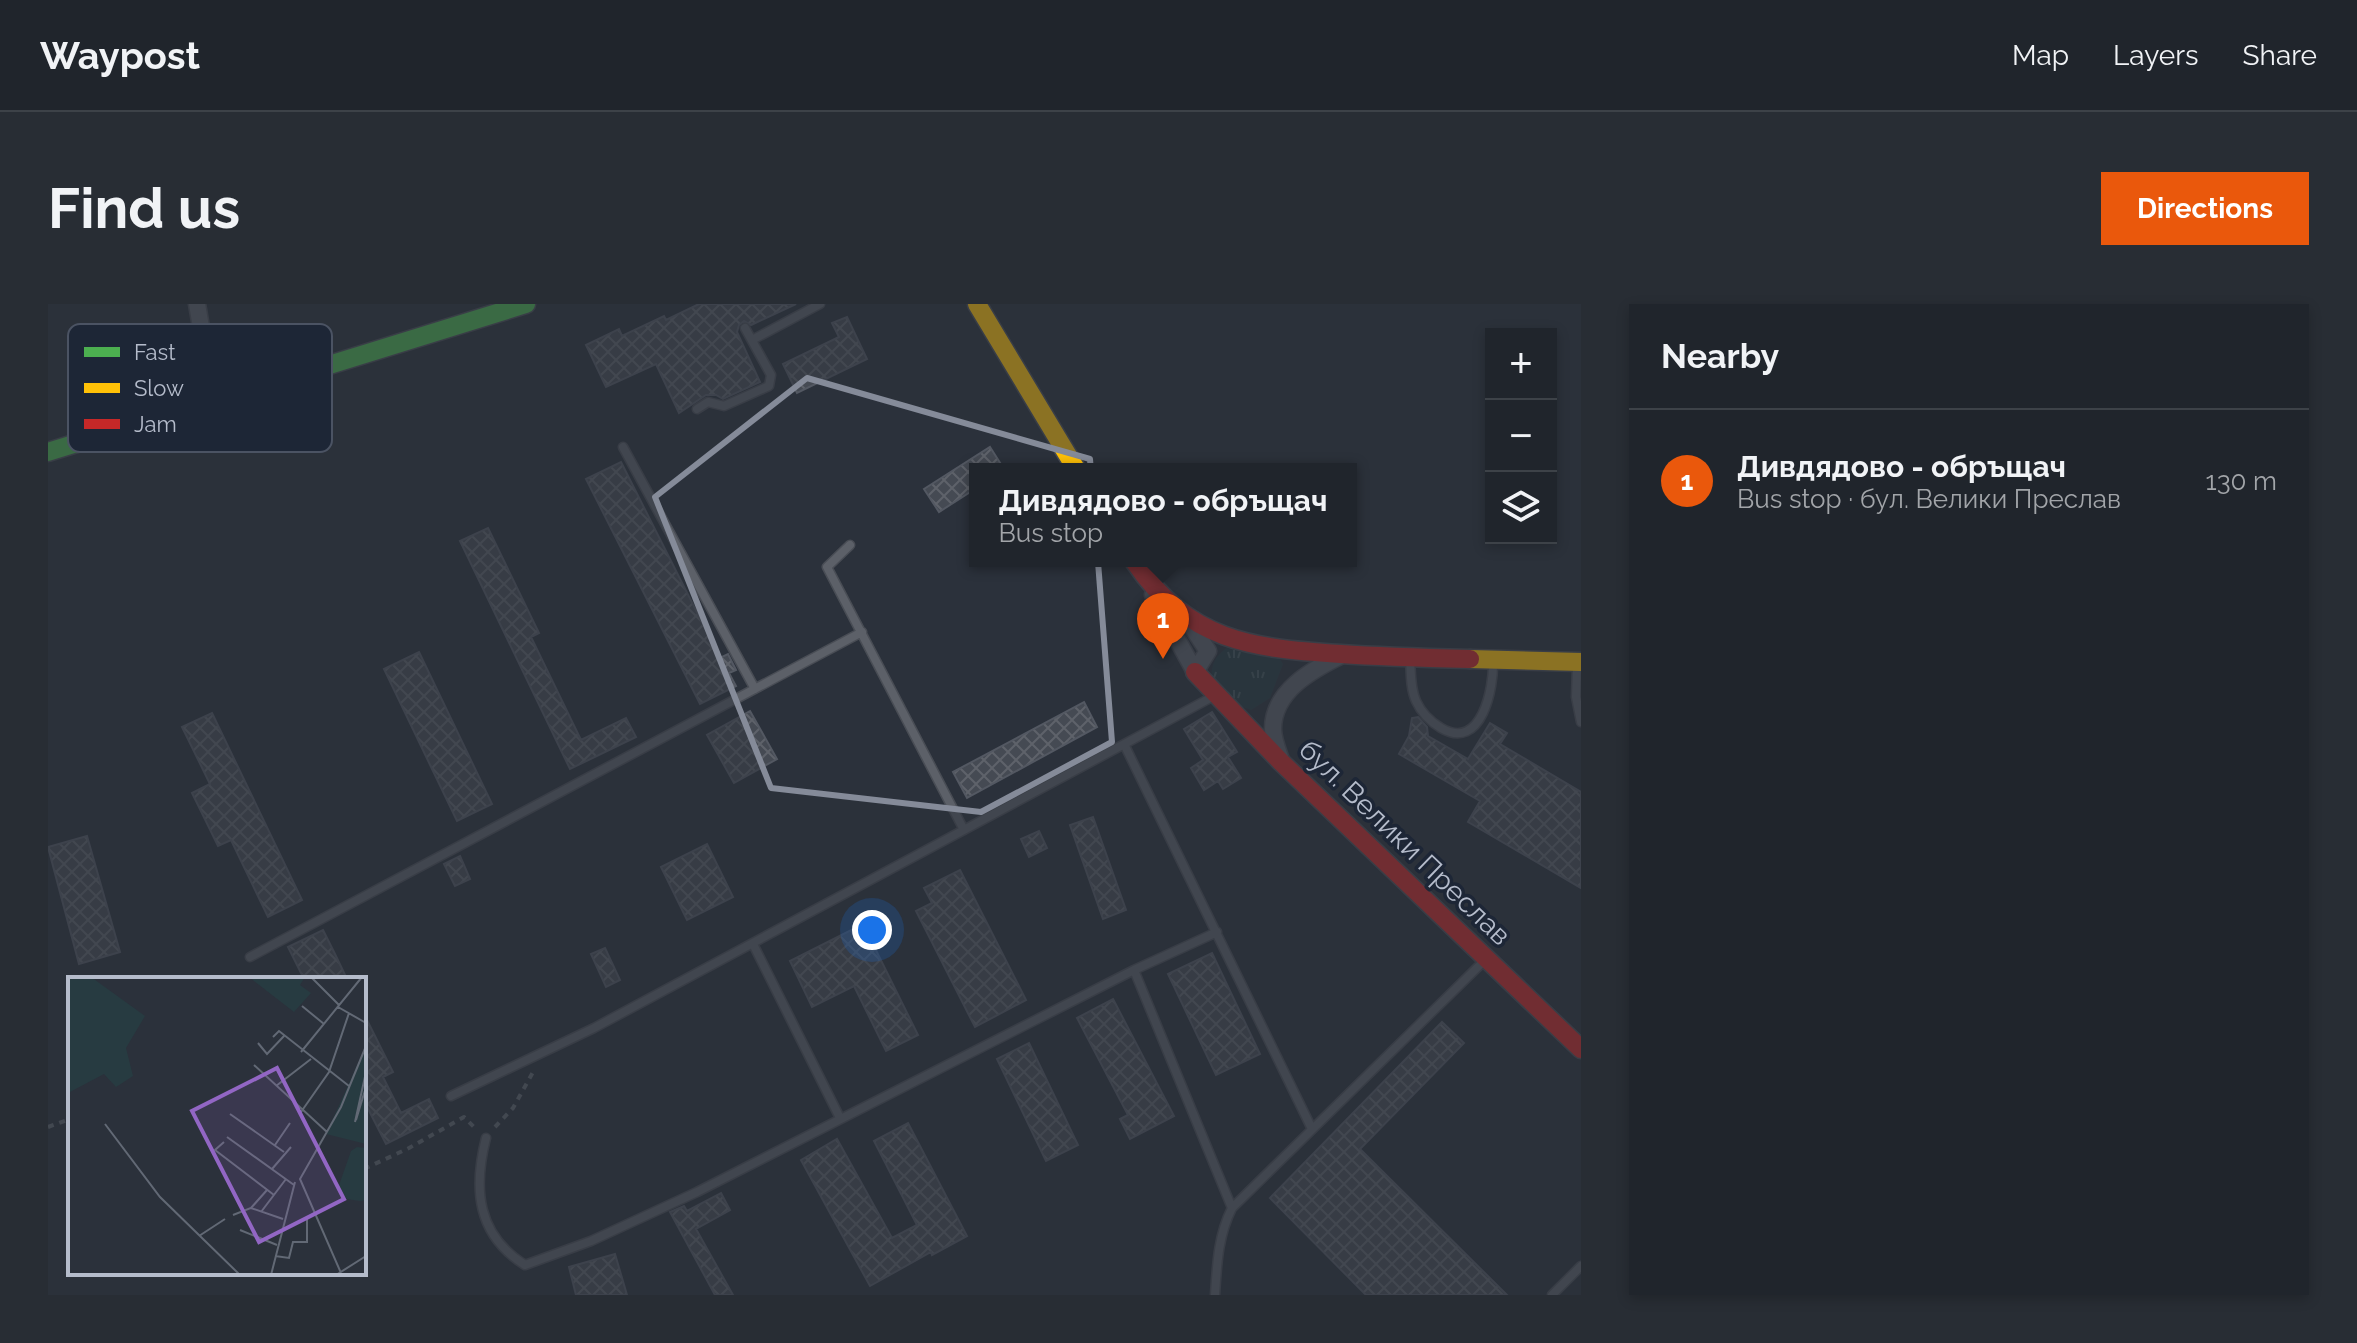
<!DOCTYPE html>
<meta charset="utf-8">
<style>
:root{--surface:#20252c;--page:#282d34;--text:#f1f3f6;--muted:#a2a5a9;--line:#3d4248;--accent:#ea580c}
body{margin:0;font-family:Raleway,sans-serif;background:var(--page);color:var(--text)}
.controls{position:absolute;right:24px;top:24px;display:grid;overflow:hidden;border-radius:0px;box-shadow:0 4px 12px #0003}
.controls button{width:72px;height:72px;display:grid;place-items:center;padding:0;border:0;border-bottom:2px solid var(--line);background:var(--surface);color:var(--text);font:40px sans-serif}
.you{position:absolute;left:824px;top:626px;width:28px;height:28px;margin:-20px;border:6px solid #fff;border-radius:50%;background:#1a73e8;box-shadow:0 0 0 12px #1a73e833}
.badge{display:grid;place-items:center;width:52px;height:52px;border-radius:50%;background:var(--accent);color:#fff;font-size:26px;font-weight:700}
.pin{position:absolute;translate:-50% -66px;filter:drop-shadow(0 2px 4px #0008)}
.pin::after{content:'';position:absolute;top:42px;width:28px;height:24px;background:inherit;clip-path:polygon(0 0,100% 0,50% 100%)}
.popup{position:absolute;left:921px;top:159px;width:388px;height:104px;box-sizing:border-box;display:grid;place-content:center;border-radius:0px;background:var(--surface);filter:drop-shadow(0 2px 6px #0005);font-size:26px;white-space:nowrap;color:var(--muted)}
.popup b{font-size:30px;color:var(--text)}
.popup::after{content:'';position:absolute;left:50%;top:100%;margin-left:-16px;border:16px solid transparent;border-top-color:var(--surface)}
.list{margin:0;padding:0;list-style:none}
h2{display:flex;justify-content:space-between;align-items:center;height:104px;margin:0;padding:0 32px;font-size:34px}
h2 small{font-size:26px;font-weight:400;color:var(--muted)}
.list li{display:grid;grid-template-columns:52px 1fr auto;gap:24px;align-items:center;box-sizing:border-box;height:144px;padding:0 32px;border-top:2px solid var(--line)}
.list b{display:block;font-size:30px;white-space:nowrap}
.list p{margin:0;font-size:26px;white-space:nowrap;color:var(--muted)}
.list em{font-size:26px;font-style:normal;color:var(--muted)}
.icon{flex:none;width:44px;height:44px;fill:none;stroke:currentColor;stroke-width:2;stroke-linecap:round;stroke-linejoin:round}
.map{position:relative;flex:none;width:1533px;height:991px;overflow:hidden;border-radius:0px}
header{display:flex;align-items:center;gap:48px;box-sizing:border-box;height:112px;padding:0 40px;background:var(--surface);border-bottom:2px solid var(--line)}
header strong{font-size:38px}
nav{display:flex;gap:44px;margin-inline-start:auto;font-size:28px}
.intro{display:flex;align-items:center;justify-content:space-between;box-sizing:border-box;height:192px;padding:0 48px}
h1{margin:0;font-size:56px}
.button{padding:20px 36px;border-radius:0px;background:var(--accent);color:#fff;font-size:28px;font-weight:700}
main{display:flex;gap:48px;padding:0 48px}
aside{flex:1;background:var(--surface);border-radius:0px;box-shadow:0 4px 12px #0003}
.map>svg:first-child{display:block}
</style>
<header>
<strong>Waypost</strong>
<nav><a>Map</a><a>Layers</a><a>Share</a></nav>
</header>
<div class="intro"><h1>Find us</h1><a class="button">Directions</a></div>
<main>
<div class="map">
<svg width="1533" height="991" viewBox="0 0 1533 991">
<defs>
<pattern id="grass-tufts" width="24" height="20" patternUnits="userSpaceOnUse" patternTransform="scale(2)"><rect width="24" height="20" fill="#273b41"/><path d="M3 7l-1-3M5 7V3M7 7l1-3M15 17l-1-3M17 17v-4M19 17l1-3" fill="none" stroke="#44555b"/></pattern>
<pattern id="building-cross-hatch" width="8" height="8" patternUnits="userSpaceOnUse" patternTransform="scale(2)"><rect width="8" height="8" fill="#454a53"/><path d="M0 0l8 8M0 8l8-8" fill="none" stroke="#5e626a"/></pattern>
</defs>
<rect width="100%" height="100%" fill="#2b313b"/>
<path fill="url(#grass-tufts)" d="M1189 337 1226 346 1235 360 1222 394 1203 406 1167 392C1160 362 1163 353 1189 337Z"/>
<path fill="url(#building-cross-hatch)" stroke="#535862" stroke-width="2" d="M651 0H748L703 21 696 17 691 21 689 28 712 78 675 95 668 91H658L631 109 608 60 558 83 538 41 571 25 574 32 616 12 618 16Z
M799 13 819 55 749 89 735 60 791 33 784 19Z
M942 143 956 165H927V185L891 208 876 185Z
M573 158 672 354 680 350 688 366 681 369 688 382 652 400 538 175Z
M440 224 491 329 483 333 533 436 578 414 588 433 522 465 412 237Z
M371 348 444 500 409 517 336 365Z
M1036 398 1049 423 919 494 905 468Z
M702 407 729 455 686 479 659 431Z
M1164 408 1189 448 1180 453 1193 474 1175 485 1170 477 1156 486 1143 464 1155 456 1136 425Z
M164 409 254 596 220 613 183 536 170 542 144 489 162 480 134 423Z
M1370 413 1379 423 1380 432 1420 455 1442 419 1459 429 1452 440 1533 488V584L1420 518 1432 497 1351 450 1361 432 1364 414Z
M1045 513 1078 606 1055 615 1022 521Z
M991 527 999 544 981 553 973 535Z
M39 532 72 648 31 660 0 543Z
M659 540 685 593 639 616 613 563Z
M412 552 422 575 407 582 396 560Z
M912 566 978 696 927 723 868 607 884 599 876 584Z
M815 620 870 731 838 747 806 682 764 703 742 657Z
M275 626 287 650 299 675H256L240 643Z
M557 644 572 676 558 683 543 650Z
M1164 649 1212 750 1168 771 1120 670Z
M1065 695 1126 812 1082 835 1072 815 1080 811 1029 714Z
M316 710 345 768 335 773 353 809 381 795 390 814 338 840 316 797Z
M1394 718 1416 739 1312 845 1459 991H1318L1222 894Z
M981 739 1030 841 998 857 949 755Z
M860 819 919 932 884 951 883 948 822 982 753 856 789 835 844 934 869 921 826 837Z
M673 889 682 906 648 925 685 991H667L622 908 636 902 639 907Z
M567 950 579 991H528L521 963Z"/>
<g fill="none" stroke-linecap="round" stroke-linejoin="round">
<g stroke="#494d55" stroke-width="11">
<path id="lane" d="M704 36 772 0
M649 105 660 98 676 102 721 82 723 71 697 24
M575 143 707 385
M802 241 779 263 916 526
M1362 354C1363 368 1362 384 1368 397 1373 408 1383 418 1393 424 1434 448 1446 383 1445 357
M1529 363 1528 393 1533 418
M1077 442 1264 825
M705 640 792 814
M202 653 814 328
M1086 666 1184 904
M403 792 546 724 1166 392
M438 834C425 885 429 931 477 961L543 937 649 888 1086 666 1169 628
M1167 991C1169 960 1170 932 1184 904L1438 655
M1504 991 1533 962"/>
</g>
<g stroke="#494d55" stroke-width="19">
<path id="street" d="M149 0 166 99
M1105 291 1147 368 1160 347 1140 317
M1233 456C1230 447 1225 435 1225 425 1225 387 1264 366 1292 352"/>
</g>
<g stroke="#494d55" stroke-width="21">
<path id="fast" d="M0 148 478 0"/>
</g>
<g stroke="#494d55" stroke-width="21">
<path id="slow" d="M929 0 1028 165
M1422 355 1533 358"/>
</g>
<g stroke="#494d55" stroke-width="21">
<path id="jam" d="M1086 257C1141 338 1203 344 1293 350 1336 353 1379 354 1422 355
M1147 368 1233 458 1533 745"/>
</g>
<path stroke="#5e646c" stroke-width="4" stroke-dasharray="6 6" stroke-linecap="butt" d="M0 823 22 815
M447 823 465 804 485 768
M316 865 361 844 416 813 428 825"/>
<use href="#lane" stroke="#5c6068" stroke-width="8"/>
<use href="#street" stroke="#5c6068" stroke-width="16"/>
<use href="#fast" stroke="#4caf50" stroke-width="18"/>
<use href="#slow" stroke="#ffc107" stroke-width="18"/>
<use href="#jam" stroke="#c62828" stroke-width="18"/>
</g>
<path d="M0 0H1533V991H0ZM759 74 1042 155 1064 438 933 508 723 484 607 193Z" fill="#2b313b" fill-opacity=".55" fill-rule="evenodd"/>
<path fill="none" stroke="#858b99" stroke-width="6" stroke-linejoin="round" d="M759 74 1042 155 1064 438 933 508 723 484 607 193Z"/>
<g text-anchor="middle" stroke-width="7" stroke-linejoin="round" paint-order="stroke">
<g font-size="28" fill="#b5bccb" stroke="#1d2636">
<text transform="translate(1357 538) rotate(44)" y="10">бул. Велики Преслав</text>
</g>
</g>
<g transform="translate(20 673)">
<rect width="298" height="298" fill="#2b313b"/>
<path d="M298 69V167L258 157Z" fill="#273b41"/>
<path d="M0 0H23L77 39 58 71 65 99 48 110 36 97 0 116ZM181 0H237L232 8 243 16 226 35ZM289 170 298 171V223L292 224 279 222 270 211 283 174Z" fill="#273b41"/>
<path fill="none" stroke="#626975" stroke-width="2" d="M243 0 271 28M234 29 256 47M270 30 298 46M205 60 211 54 281 109M190 66 199 77 216 59M233 75 294 0M186 88 259 155M208 109 243 82M233 135 261 95 281 36M162 137 216 175M288 143 298 110M287 145 298 95M37 147 92 220 172 298M159 160 226 208M156 165 147 173 206 218M207 168 222 146M204 192 223 170M183 231 215 242M193 235 218 202M165 238 183 231 199 213M172 253 209 268M131 259 157 242M207 279 221 281 225 265H239V242L245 237M273 296 232 202 273 130 298 69M203 298 227 205M268 298 298 279"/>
<path fill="#9266c4" fill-opacity="0.15" stroke="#9266c4" stroke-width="4" d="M209 91 276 222 191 265 124 134Z"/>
<rect width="298" height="298" fill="none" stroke="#b5bccb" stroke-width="4"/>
</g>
<rect x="20" y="20" width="264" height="128" rx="12" fill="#1d2636" stroke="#4b5363" stroke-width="2"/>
<rect x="36" y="43" width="36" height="10" fill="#4caf50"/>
<rect x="36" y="79" width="36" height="10" fill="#ffc107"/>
<rect x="36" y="115" width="36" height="10" fill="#c62828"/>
<g font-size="22" fill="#b5bccb">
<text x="86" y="56">Fast</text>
<text x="86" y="92">Slow</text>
<text x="86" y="128">Jam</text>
</g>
</svg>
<div class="controls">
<button>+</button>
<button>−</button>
<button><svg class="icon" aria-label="layers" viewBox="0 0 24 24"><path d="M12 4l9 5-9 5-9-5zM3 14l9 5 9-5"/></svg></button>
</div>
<div class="you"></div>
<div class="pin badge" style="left:1115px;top:355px">1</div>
<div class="popup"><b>Дивдядово - обръщач</b>Bus stop</div>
</div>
<aside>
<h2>Nearby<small></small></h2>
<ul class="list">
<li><span class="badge">1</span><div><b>Дивдядово - обръщач</b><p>Bus stop · бул. Велики Преслав</p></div><em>130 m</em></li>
</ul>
</aside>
</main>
